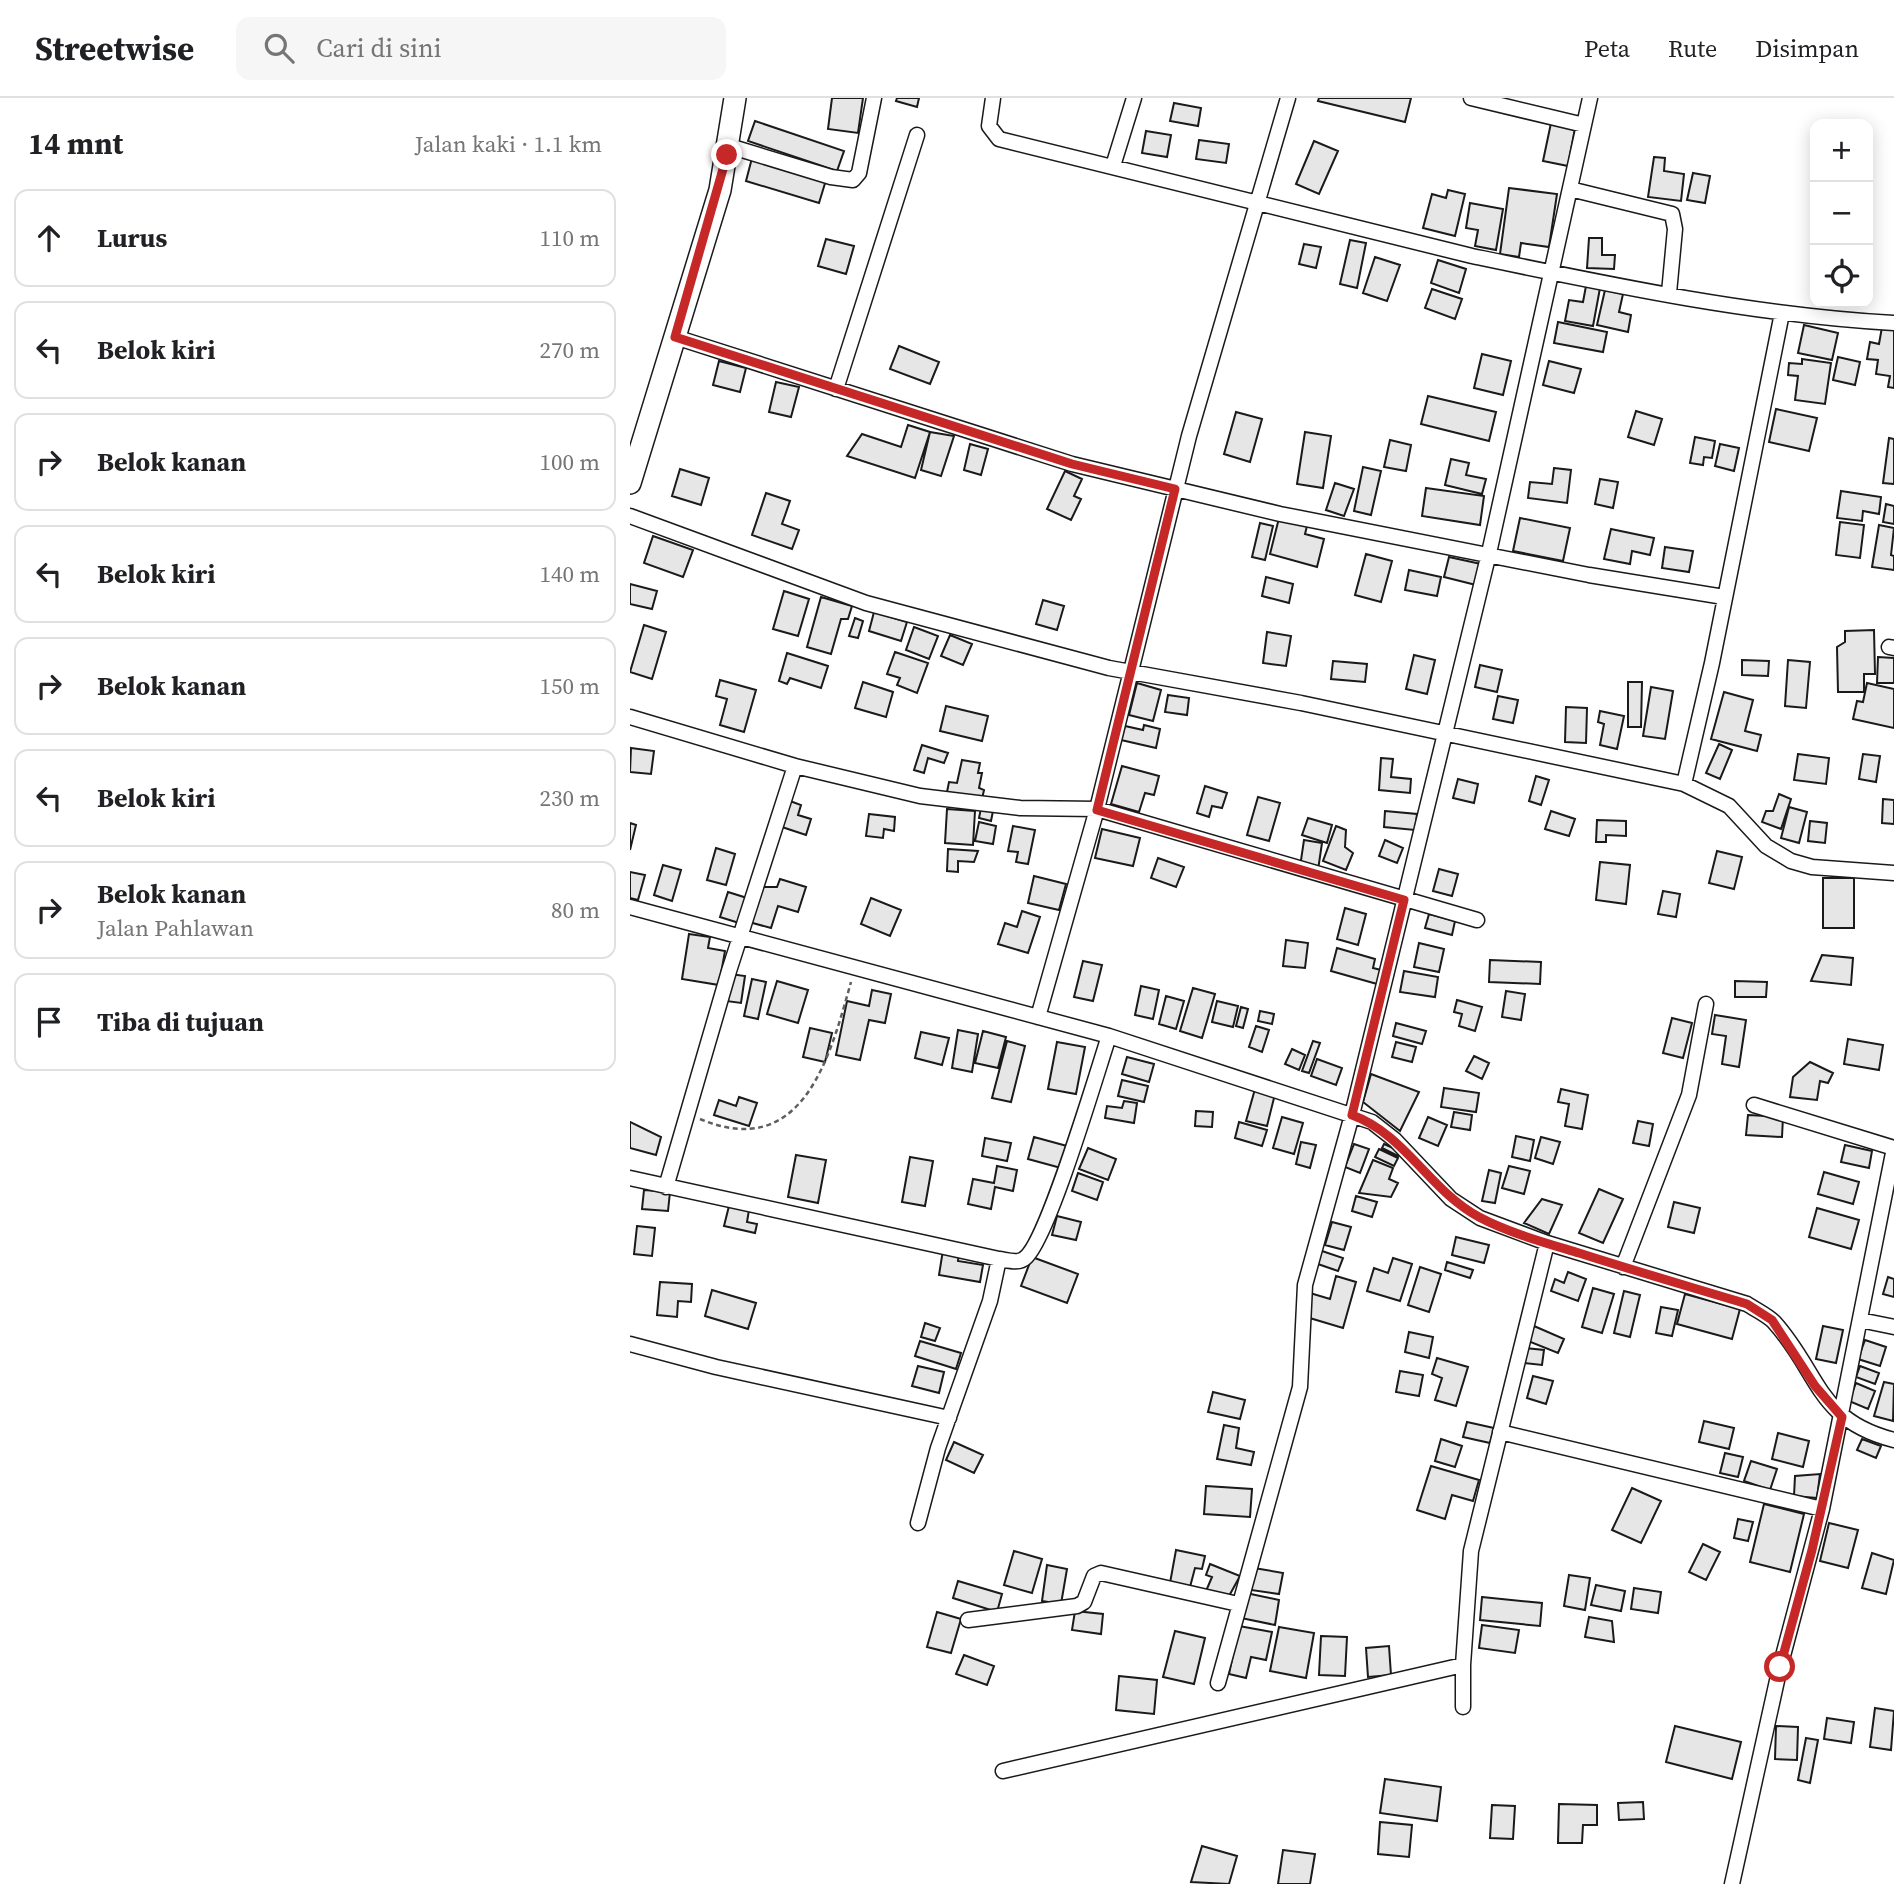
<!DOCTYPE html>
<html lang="id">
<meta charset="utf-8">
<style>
:root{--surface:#fff;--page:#f6f6f6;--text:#202124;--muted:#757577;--line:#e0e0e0}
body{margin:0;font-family:"Source Serif 4",serif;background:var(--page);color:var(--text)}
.controls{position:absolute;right:21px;top:21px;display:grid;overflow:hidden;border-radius:14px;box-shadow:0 4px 18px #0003}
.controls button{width:63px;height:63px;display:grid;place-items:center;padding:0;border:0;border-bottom:2px solid var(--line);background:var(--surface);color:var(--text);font:35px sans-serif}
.stop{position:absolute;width:21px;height:21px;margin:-16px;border:5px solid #c62828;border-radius:50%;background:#fff}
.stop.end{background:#c62828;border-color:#fff;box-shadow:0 2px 7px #0008}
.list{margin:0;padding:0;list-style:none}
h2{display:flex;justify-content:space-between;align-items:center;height:91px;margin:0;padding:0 28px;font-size:30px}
h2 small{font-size:23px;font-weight:400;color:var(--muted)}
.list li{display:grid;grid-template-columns:46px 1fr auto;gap:21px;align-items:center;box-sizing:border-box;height:98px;margin:0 14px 14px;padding:0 14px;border:2px solid var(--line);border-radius:14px}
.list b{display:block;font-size:26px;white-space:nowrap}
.list p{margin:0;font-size:23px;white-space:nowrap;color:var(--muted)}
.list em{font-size:23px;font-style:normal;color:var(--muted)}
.icon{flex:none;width:38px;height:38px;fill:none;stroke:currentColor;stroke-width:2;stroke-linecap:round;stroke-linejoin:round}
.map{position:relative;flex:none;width:1264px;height:1786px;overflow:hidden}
header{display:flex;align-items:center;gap:42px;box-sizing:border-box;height:98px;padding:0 35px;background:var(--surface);border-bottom:2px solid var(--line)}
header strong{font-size:33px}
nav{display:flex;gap:38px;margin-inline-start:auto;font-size:24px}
.search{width:490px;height:63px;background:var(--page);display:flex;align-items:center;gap:18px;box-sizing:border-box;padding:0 24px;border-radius:14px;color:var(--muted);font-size:26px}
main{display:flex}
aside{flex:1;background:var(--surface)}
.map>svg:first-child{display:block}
</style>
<header>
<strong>Streetwise</strong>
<div class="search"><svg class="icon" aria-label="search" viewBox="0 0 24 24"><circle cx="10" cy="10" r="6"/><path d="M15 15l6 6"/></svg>Cari di sini</div>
<nav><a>Peta</a><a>Rute</a><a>Disimpan</a></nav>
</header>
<main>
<aside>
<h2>14 mnt<small>Jalan kaki · 1.1 km</small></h2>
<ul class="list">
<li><svg class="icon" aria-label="ahead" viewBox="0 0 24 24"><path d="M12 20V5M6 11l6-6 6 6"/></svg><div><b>Lurus</b></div><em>110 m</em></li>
<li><svg class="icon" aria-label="left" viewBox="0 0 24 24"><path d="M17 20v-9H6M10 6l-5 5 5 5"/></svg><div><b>Belok kiri</b></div><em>270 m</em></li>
<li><svg class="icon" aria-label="right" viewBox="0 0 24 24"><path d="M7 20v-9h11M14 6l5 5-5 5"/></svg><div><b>Belok kanan</b></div><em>100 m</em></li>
<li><svg class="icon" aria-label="left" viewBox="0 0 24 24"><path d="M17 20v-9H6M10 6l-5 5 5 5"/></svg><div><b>Belok kiri</b></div><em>140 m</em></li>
<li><svg class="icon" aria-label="right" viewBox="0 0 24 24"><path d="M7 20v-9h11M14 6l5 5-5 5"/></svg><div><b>Belok kanan</b></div><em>150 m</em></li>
<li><svg class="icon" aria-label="left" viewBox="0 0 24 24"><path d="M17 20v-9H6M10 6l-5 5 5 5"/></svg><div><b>Belok kiri</b></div><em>230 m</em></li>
<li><svg class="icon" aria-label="right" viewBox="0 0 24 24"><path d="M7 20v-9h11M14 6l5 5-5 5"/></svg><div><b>Belok kanan</b><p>Jalan Pahlawan</p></div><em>80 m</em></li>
<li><svg class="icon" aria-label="arrive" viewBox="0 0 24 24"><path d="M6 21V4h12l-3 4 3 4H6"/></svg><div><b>Tiba di tujuan</b></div></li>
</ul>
</aside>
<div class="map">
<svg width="1264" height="1786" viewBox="0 0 1264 1786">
<rect width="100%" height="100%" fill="#fff"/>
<path fill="#e6e6e6" stroke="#1a1a1a" stroke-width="2" d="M202 0H233L228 35 198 31Z
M267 0H289L287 9 266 3Z
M689 0H781L775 24 688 3Z
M544 5 571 10 568 28 540 23Z
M125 23 214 53 207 73 118 43Z
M921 25 945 30 938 68 913 63Z
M516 33 541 37 537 59 512 55Z
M569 42 599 46 596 65 566 61Z
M684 43 708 53 689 96 666 86Z
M1024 59 1035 60 1034 73 1054 76 1051 103 1018 99Z
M122 60 196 82 189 105 116 83Z
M1063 75 1080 78 1075 105 1057 102Z
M879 90 927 96 919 149 891 145 889 159 870 156Z
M818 92 835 96 825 138 793 130 802 96 816 100Z
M840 105 873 111 866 152 845 148 848 132 836 130Z
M959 140H972V157H985L984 171 957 170Z
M196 141 224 148 216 176 188 168Z
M720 142 736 145 727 190 710 186Z
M674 146 691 149 686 170 669 166Z
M745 159 770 167 757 203 733 195Z
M808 162 836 171 829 195 801 185Z
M956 188 970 190 963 228 935 223 939 202 953 204Z
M802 191 832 201 825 221 795 210Z
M975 192 993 196 989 214 1001 217 998 234 967 227Z
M928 224 977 234 973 254 924 245Z
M1174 227 1208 235 1202 262 1168 255Z
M1252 229 1264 231V290L1258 289 1260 278 1246 276 1248 262 1237 261 1240 244 1249 246Z
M269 248 309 264 300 286 260 271Z
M852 256 881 263 873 297 844 290Z
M1208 259 1230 264 1225 287 1203 282Z
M1172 261 1201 265 1195 306 1165 302 1168 278 1158 277 1159 265 1172 266Z
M89 263 116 270 110 294 83 287Z
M919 263 951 271 944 295 913 287Z
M146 284 169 289 161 319 139 314Z
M798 298 866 314 859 343 791 326Z
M1146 311 1187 320 1179 353 1139 344Z
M1006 313 1032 321 1024 347 998 339Z
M606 314 632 321 620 364 594 356Z
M278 327 300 334 285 380 217 358 232 336 271 349Z
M300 334 324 338 311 378 291 372Z
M675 334 701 338 693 390 667 386Z
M1065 339 1085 343 1082 360 1074 359 1073 367 1060 365Z
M1259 340 1264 341V386L1253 385Z
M760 342 781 347 776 373 754 369Z
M340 346 358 351 351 377 334 372Z
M1090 346 1109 350 1104 373 1085 368Z
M821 361 839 365 836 377 856 381 852 396 815 387Z
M733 369 751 373 741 417 724 413Z
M924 370 941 372 937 405 898 400 900 384 922 386Z
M50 371 79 380 71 407 42 398Z
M435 373 452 381 444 398 451 401 441 422 417 411Z
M970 381 988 384 983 410 965 406Z
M705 385 724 391 714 418 696 412Z
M796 390 854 398 850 427 792 418Z
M1211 393 1251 399 1249 416 1233 413 1232 423 1207 420Z
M136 395 160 403 152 426 169 432 162 451 122 437Z
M1256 406 1264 408V426L1253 424Z
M649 420 677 428 675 436 694 441 687 469 640 456Z
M890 420 940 430 933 463 883 453Z
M1210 424 1234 427 1230 460 1206 457Z
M630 425 643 428 635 462 622 459Z
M1249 427 1264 430 1261 457 1264 458V472L1242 469Z
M981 431 1024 440 1020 457 1002 453 1000 466 974 461Z
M23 438 63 452 53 479 14 465Z
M1035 449 1063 453 1059 474 1032 470Z
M736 456 762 463 751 504 725 497Z
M819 459 851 466 846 487 814 479Z
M779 472 811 479 807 498 775 492Z
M636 479 663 486 659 505 632 498Z
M0 486 27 493 22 511 0 506Z
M154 493 179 501 168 538 143 531Z
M191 499 222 508 218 521H211L201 556 177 549Z
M413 502 434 508 427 532 406 526Z
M244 514 277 524 271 543 239 533Z
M225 520 233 523 228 540 219 538Z
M14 527 36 534 22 581 0 574Z
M284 529 308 538 299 561 276 552Z
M1244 532 1245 576H1234V594H1208L1207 549 1215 544V533Z
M637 534 661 538 656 568 633 565Z
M320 537 342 546 333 567 311 558Z
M265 554 298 565 287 595 267 587 270 580 257 576Z
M157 555 198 568 191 590 160 580 157 586 149 583Z
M784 557 805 562 797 596 776 591Z
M1248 559 1264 560V585H1247Z
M1112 562 1139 563 1138 578 1112 577Z
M1158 562 1180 564 1176 610 1155 608Z
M703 563 737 566 735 584 701 581Z
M850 567 872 572 867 594 845 589Z
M90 582 126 592 114 634 90 627 97 601 86 598Z
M233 584 263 594 256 619 225 610Z
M998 584H1012L1011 629H998Z
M507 585 531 592 523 623 499 617Z
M1237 585 1264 591V630L1223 621 1227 603 1233 604Z
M1021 589 1043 593 1035 641 1013 638Z
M1094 594 1123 602 1115 633 1131 637 1127 653 1081 641Z
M538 597 559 600 557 617 535 614Z
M868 598 888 602 883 625 863 621Z
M316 608 358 618 352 643 310 633Z
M936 609 957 610 956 645 935 644Z
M970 613 994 618 987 651 970 647 974 626 968 624Z
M514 627 530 631 526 650 491 642 495 628 513 632Z
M1089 646 1102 652 1090 681 1076 675Z
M292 647 318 655 314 665 298 660 294 675 284 672Z
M1 650 24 653 21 676 0 674Z
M1168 656 1199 660 1196 686 1164 682Z
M1233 656 1250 658 1246 684 1229 681Z
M751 660 763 661 761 679 781 681 780 695 749 692Z
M332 662 350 665 348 675H352L349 690 354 692 352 701 317 694 319 684 327 685Z
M492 668 529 678 524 697 515 695 509 714 481 706Z
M906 678 919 682 911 707 899 703Z
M828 681 848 686 844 705 823 700Z
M575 688 597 695 592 710 582 708 579 719 567 715Z
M1149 696 1161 701 1151 731 1132 724 1136 713H1143Z
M628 699 650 705 639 743 617 737Z
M1253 701 1264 702V726L1252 725Z
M160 703 171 707 168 717 181 721 176 737 152 729Z
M1159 709 1177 714 1169 745 1151 740Z
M351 710 363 713 361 723 349 720Z
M317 711 345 713 343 747 315 745Z
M755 713 787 716 785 732 754 729Z
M921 713 945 721 939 738 915 731Z
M239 716 265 719 264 733 254 731 253 740 236 738Z
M678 720 702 727 697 745 672 737Z
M967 722 996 723V738L976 737V744H966Z
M1180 723 1197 725 1195 745 1178 743Z
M349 724 366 728 363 746 345 743Z
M0 725 6 727 0 752Z
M383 728 405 732 398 766 386 764 388 754 378 753Z
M706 728 716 732 715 749 723 755 716 772 693 763Z
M472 731 510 740 503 768 465 760Z
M674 742 692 745 688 772 670 769Z
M755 742 773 750 767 765 749 758Z
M86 750 105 756 96 787 77 782Z
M318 751 348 753 344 764 328 763V774L317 773Z
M1087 753 1112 759 1104 791 1079 785Z
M528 760 554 769 546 789 521 780Z
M970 764 1000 767 996 806 966 802Z
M33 767 51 772 42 803 24 797Z
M809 771 828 776 822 798 803 793Z
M0 774 15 777 8 802 0 800Z
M404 778 436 786 429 812 398 805Z
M1193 780H1224V830H1193Z
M150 781 176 789 168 814 148 808 141 830 119 824 130 789H147Z
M1033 793 1050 796 1046 819 1028 816Z
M98 794 117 800 109 825 90 819Z
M241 800 271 812 260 838 231 826Z
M715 810 736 816 728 847 707 841Z
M392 813 410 819 398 855 368 846 375 825 387 829Z
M799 816 825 823 822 837 795 830Z
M59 836 80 839 78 850 95 853 89 887 52 881Z
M656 842 678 845 675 870 653 868Z
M789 845 814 851 809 874 784 869Z
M707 850 745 861 743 870 751 872 747 886 701 873Z
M1192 857 1223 860 1221 887 1181 883Z
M860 862 911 864 910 886 859 884Z
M453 863 472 867 463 903 444 899Z
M774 873 808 879 805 899 770 894Z
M100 876 115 878 111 905 96 903Z
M122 881 136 884 128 921 114 918Z
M147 883 178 892 168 925 137 916Z
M1105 883 1137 884 1136 899H1105Z
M511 888 529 892 523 921 505 917Z
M563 890 585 896 572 940 550 933Z
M242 892 261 896 255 925 239 922 230 962 206 957 217 903 239 908Z
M876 893 895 896 891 922 872 919Z
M536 898 554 903 546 931 529 926Z
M827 902 852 909 845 933 829 928 832 916 824 914Z
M587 903 608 908 603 929 582 924Z
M611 909 618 911 613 930 606 928Z
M630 913 644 916 642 926 628 923Z
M1085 917 1116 922 1109 969 1092 966 1096 938 1082 936Z
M1042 920 1062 925 1053 960 1033 955Z
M766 925 796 933 792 946 763 938Z
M626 928 639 932 632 954 619 949Z
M180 930 202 935 195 964 173 959Z
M328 932 348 936 342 974 322 970Z
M353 933 376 939 368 970 345 965Z
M291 934 319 940 312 967 285 960Z
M1218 941 1253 947 1249 972 1214 966Z
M377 943 395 948 381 1004 362 1000Z
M683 943 690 945 679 975 672 973Z
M427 944 455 949 446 996 418 991Z
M766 944 786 949 782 964 762 959Z
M662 951 675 957 669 972 655 966Z
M844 958 859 965 852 981 836 973Z
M497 959 524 966 519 984 492 976Z
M687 961 712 970 706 987 681 978Z
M1180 964 1203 975 1198 985 1190 983 1187 1002 1160 999 1163 979Z
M741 976 789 994 770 1033 733 1004Z
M492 982 518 988 514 1004 488 998Z
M814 990 849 995 846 1014 811 1009Z
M625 991 645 996 637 1028 616 1023Z
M931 991 958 997 952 1031 935 1028 939 1006 928 1004Z
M109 999 127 1005 119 1028 84 1017 89 1002 106 1008Z
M494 1003 507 1005 504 1025 475 1020 477 1008 492 1010Z
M566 1013 583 1014 582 1029 565 1028Z
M824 1014 842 1017 840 1032 821 1029Z
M1118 1017 1153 1019 1152 1039 1116 1037Z
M652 1019 673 1025 664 1056 643 1050Z
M798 1019 817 1027 808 1048 789 1040Z
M1008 1023 1023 1026 1019 1048 1003 1045Z
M0 1024 31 1039 26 1057 0 1050Z
M609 1024 637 1032 632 1048 605 1040Z
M886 1038 904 1042 900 1063 882 1059Z
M404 1039 437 1048 431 1070 398 1061Z
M911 1039 930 1044 923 1066 905 1060Z
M355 1040 381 1045 377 1063 352 1058Z
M671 1044 686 1047 680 1070 666 1066Z
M724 1046 739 1051 730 1075 715 1069Z
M754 1046 770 1053 768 1058 752 1050Z
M1215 1047 1242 1053 1239 1070 1211 1064Z
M458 1050 486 1061 478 1082 449 1071Z
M749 1051 768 1060 764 1068 745 1059Z
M166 1057 196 1062 188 1105 158 1099Z
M280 1059 303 1063 295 1108 272 1104Z
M743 1062 763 1070 759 1081 768 1085 761 1099 729 1095Z
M367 1068 387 1072 383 1093 365 1089 361 1111 338 1106 343 1081 364 1085Z
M879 1068 900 1073 894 1096 872 1090Z
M859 1072 871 1075 865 1105 852 1103Z
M1194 1074 1229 1084 1223 1106 1188 1096Z
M448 1075 473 1084 467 1102 442 1093Z
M969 1091 993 1101 973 1145 949 1135Z
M14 1092 40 1094 38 1113 12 1111Z
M726 1098 747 1104 742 1119 722 1113Z
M912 1101 932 1107 919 1136 894 1125Z
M1044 1104 1070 1110 1064 1135 1038 1129Z
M99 1108 119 1112 117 1124 127 1126 125 1135 94 1128Z
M1187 1110 1229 1122 1221 1151 1179 1139Z
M427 1118 451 1124 446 1142 422 1137Z
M702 1124 721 1129 714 1152 695 1147Z
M7 1128 25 1130 22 1158 4 1156Z
M826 1139 859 1147 854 1165 822 1157Z
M313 1152 329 1155 328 1163 353 1167 350 1184 309 1177Z
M689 1152 713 1160 708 1173 685 1165Z
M402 1159 448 1176 437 1205 391 1188Z
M763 1160 782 1166 770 1203 737 1193 744 1170 758 1175Z
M817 1164 843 1172 840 1180 815 1172Z
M790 1169 811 1176 799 1214 778 1207Z
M938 1174 956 1181 948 1203 921 1193 925 1181 934 1185Z
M706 1178 726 1184 713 1230 673 1218 680 1195 700 1201Z
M1258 1179 1264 1181V1199L1253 1196Z
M30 1184 62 1186 61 1204 48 1203 47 1219 27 1217Z
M963 1190 984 1196 972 1235 952 1229Z
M82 1192 126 1205 118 1231 75 1218Z
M994 1193 1010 1197 1000 1239 984 1235Z
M1055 1196 1110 1211 1102 1241 1047 1226Z
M1031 1209 1048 1212 1042 1238 1026 1235Z
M295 1225 310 1230 305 1243 291 1239Z
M904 1228 934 1241 928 1255 898 1243Z
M1193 1228 1213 1232 1206 1265 1186 1261Z
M779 1234 803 1239 799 1260 775 1254Z
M1235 1242 1256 1249 1250 1268 1228 1261Z
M290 1243 331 1255 326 1271 285 1258Z
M895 1250 914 1252 912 1267 894 1265Z
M807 1260 838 1269 826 1308 805 1302 812 1280 802 1276Z
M288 1268 314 1274 309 1295 282 1288Z
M1230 1268 1249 1275 1245 1286 1226 1279Z
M770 1273 793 1277 789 1298 766 1294Z
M903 1278 923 1283 916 1306 897 1300Z
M1254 1284 1264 1286 1263 1323 1244 1318Z
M1226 1285 1245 1293 1238 1311 1219 1303Z
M583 1294 615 1302 610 1321 578 1314Z
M1074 1323 1104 1330 1099 1351 1069 1344Z
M837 1324 864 1330 860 1345 833 1339Z
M594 1327 609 1330 606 1350 624 1354 621 1367 587 1361Z
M1148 1335 1179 1343 1173 1369 1142 1361Z
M811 1341 832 1348 825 1369 805 1363Z
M1232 1341 1251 1348 1246 1360 1227 1352Z
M324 1344 353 1357 344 1375 316 1362Z
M1095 1355 1113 1359 1108 1379 1090 1375Z
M1121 1363 1147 1371 1140 1392 1114 1383Z
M801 1368 849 1382 843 1403 822 1397 815 1421 787 1412Z
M1190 1376 1187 1400 1164 1398 1165 1378Z
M576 1388 622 1391 620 1419 574 1416Z
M1002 1390 1031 1403 1011 1445 982 1432Z
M1134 1406 1174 1416 1160 1474 1120 1464Z
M1108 1421 1123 1424 1118 1443 1104 1440Z
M1199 1425 1228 1432 1218 1470 1190 1463Z
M1073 1446 1090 1454 1076 1482 1059 1474Z
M546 1452 575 1458 572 1471 565 1470 560 1489 540 1485Z
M384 1453 412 1461 402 1495 374 1487Z
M1242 1455 1264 1462 1256 1496 1232 1490Z
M580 1466 610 1478 599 1498 576 1493 582 1479 576 1477Z
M417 1467 437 1471 431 1506 412 1503Z
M624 1470 653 1475 649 1496 621 1492Z
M939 1477 960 1480 955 1512 934 1508Z
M328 1483 372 1496 367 1514 323 1500Z
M966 1487 995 1493 991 1513 961 1507Z
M1004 1490 1031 1494 1028 1515 1001 1511Z
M616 1495 649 1502 645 1527 611 1520Z
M852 1499 912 1505 910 1528 850 1522Z
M445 1513 473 1516 471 1536 442 1532Z
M307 1514 331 1521 321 1555 297 1549Z
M959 1519 982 1523 984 1544 955 1539Z
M852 1527 889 1532 885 1555 849 1550Z
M609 1528 642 1534 636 1562 621 1559 616 1580 599 1576Z
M649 1529 684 1535 676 1580 640 1573Z
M545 1533 575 1540 564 1586 533 1579Z
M691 1538 717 1539 715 1578 689 1577Z
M759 1548 761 1577 738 1579 736 1550Z
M334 1557 364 1568 357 1587 326 1576Z
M489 1578 527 1582 524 1616 486 1612Z
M1245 1610 1264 1613 1261 1652 1240 1649Z
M1197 1620 1224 1624 1221 1645 1194 1641Z
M1045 1628 1111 1644 1102 1681 1036 1664Z
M1146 1628 1168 1629 1167 1662 1145 1661Z
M1176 1640 1188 1642 1180 1685 1168 1682Z
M755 1681 811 1689 807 1723 750 1715Z
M1013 1704 1014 1721 989 1722 988 1705Z
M929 1706 967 1707V1727H953L952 1745H928Z
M862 1707 885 1708 883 1741 860 1740Z
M750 1724 782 1727 779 1759 748 1756Z
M572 1748 607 1758 599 1786 561 1784Z
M653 1752 685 1756 680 1786H648Z"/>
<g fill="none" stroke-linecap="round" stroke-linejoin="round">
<g stroke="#1a1a1a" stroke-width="17">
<path id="street" d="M363 0 359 28 369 41 842 158C981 187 1122 217 1264 225
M841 0 954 27
M99 48 201 79 223 82 229 75 244 0
M483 68 504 0
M940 91 1042 116 1045 131 1039 195
M45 239 442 366 650 416 959 477 1094 499
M206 291 287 37
M0 418 236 505 479 570 671 605 1054 686 1099 708 1136 748 1161 763 1182 769 1264 775
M1259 549 1264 550
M0 619 165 668 290 698 390 710 467 711 847 822
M1054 686 1082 565 1152 215
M0 809 479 938 742 1024 765 1042 821 1101 850 1120 917 1145 1117 1206C1126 1212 1137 1217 1144 1224 1190 1275 1186 1322 1264 1342
M408 919 467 711 559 338 658 0
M1124 1007 1264 1050
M0 1080 369 1161C377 1162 389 1166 395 1160 418 1142 467 974 479 938
M36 1089 99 873 165 668
M993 1169 1059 997 1076 906
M1230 1222 1264 1229
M0 1246 86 1269 319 1320
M870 1334 1192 1411
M288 1425 308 1350 360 1203 369 1161
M338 1522 447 1508 454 1504 464 1478 471 1475 608 1506
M588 1585 670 1289 675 1187 722 1017 859 455 960 0
M833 1609V1567L841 1453 917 1145
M373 1673 833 1567
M1102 1786 1150 1569 1192 1411 1264 1050"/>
</g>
<g stroke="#1a1a1a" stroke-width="24">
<path id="primary" d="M0 385 90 92 105 0"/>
</g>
<path stroke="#5f5f5f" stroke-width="2.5" stroke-dasharray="5 3.5" stroke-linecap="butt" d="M70 1021C173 1064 200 959 221 884"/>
<use href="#street" stroke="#fff" stroke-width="14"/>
<use href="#primary" stroke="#fff" stroke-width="21"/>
</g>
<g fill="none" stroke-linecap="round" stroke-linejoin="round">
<path stroke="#c62828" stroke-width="9" d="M97 57 45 239 442 366 545 391 467 712 774 802 722 1017C775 1036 799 1092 849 1119 879 1135 916 1145 949 1155 1005 1173 1061 1189 1117 1206L1142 1222 1185 1288 1212 1319 1182 1452 1150 1569"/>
</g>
</svg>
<div class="controls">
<button>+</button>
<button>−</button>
<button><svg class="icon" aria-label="locate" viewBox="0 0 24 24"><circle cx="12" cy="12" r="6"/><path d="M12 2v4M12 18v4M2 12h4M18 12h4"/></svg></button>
</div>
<div class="stop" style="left:1150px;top:1569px"></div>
<div class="stop end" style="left:97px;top:57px"></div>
</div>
</main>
